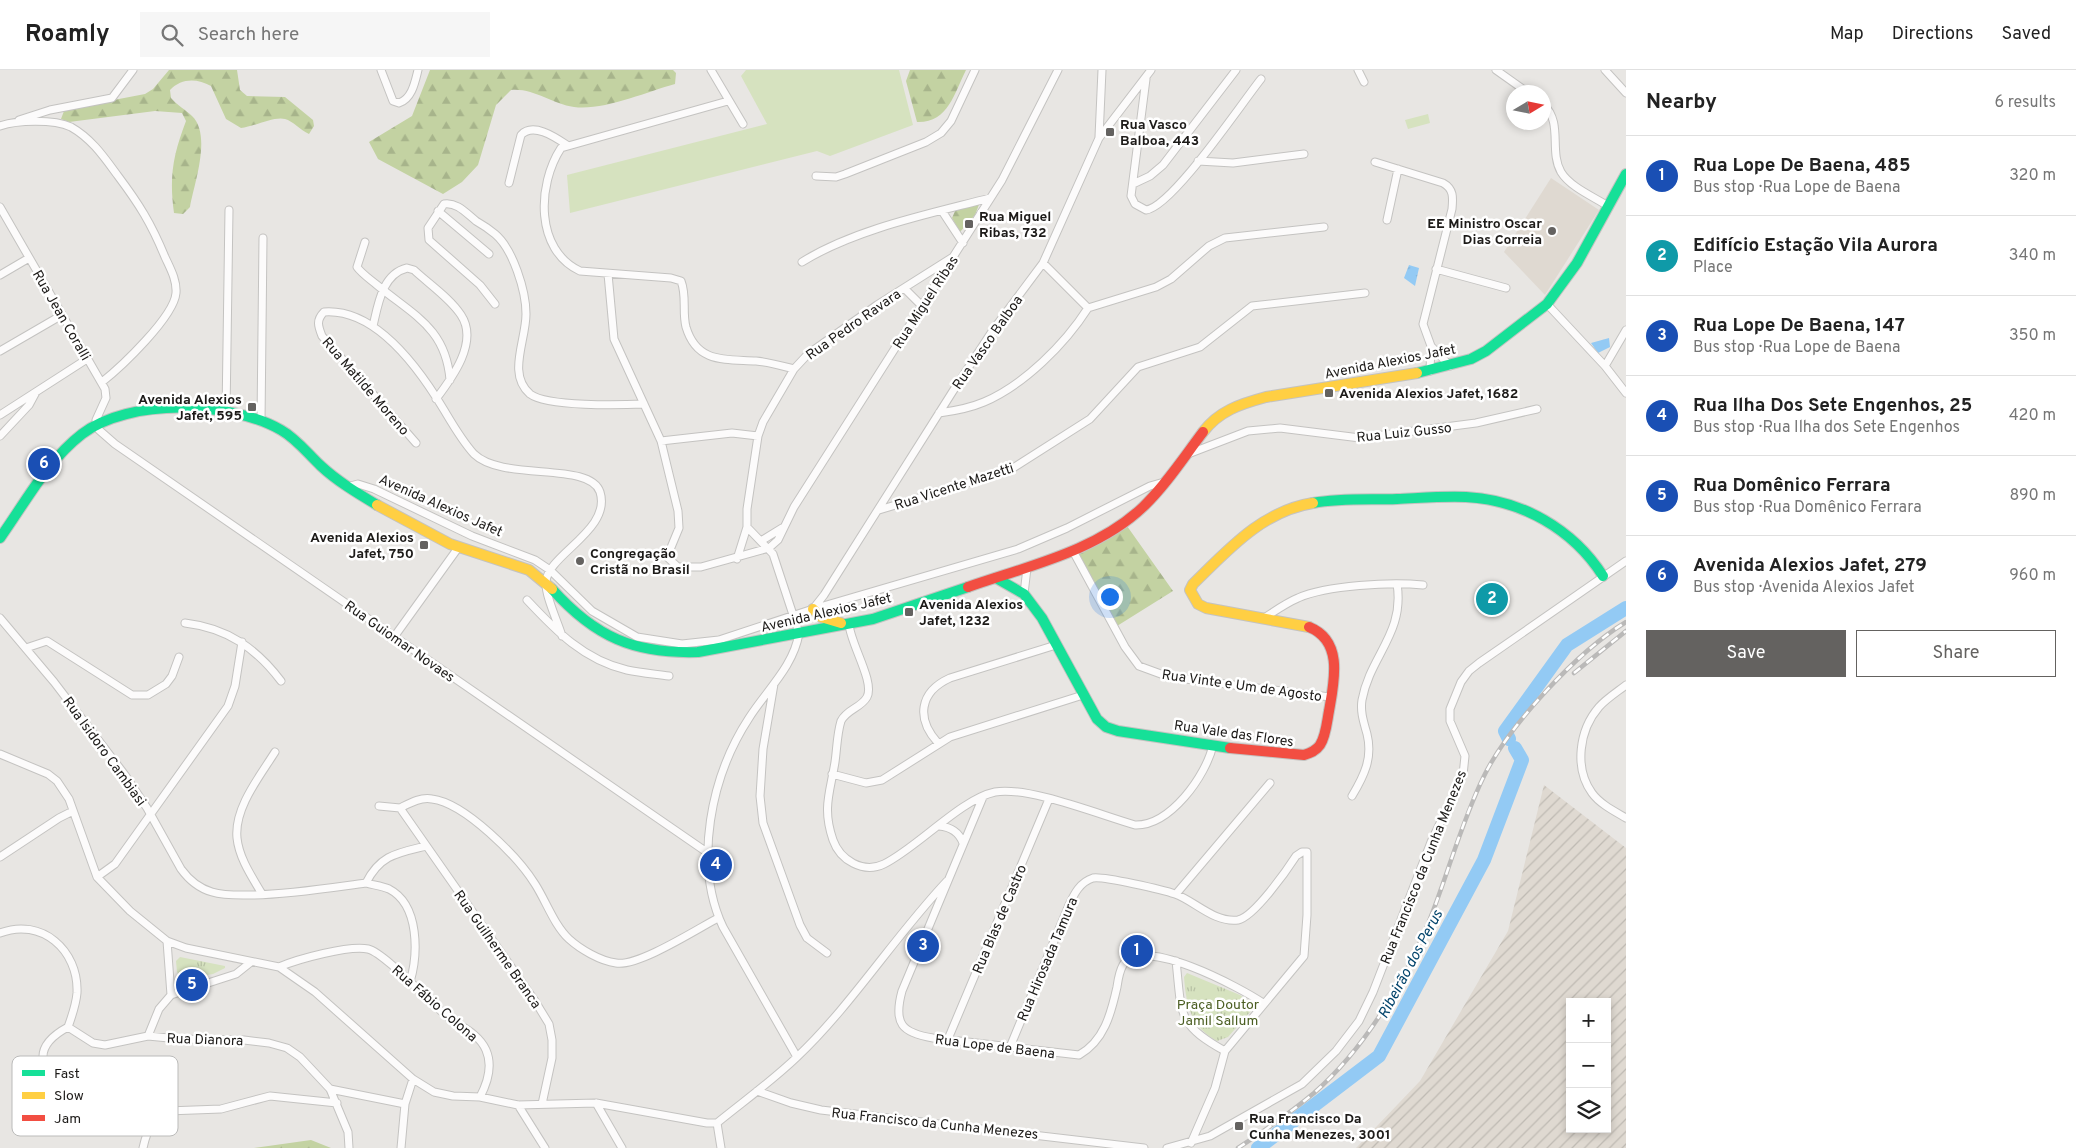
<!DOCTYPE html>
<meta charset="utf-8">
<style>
:root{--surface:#fff;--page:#f6f6f6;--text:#222;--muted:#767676;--line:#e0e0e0;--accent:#646260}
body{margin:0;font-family:Overpass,sans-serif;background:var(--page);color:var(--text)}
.controls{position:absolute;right:15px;bottom:15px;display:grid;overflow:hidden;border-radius:0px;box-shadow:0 2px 8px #0003}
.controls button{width:45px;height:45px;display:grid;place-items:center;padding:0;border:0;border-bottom:1px solid var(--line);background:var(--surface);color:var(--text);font:25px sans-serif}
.compass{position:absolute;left:1506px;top:15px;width:45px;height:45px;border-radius:50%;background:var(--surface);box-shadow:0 2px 8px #0003;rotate:80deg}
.you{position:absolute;left:1109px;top:526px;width:18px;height:18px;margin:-12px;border:4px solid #fff;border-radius:50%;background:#1a73e8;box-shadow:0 0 0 8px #1a73e833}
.badge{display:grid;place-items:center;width:32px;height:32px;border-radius:50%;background:var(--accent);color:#fff;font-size:16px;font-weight:700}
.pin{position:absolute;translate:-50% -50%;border:2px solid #fff;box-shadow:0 1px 5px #0006}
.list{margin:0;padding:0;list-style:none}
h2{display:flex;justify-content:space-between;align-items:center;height:65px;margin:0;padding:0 20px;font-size:21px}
h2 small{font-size:16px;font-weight:400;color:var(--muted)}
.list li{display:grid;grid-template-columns:32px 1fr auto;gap:15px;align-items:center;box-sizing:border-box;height:80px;padding:0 20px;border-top:1px solid var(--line)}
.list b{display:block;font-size:19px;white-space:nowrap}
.list p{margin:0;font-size:16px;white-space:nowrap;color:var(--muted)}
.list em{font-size:16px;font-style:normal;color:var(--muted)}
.actions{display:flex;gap:10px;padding:15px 20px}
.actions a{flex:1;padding:11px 0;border:1px solid var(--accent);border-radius:0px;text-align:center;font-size:18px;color:var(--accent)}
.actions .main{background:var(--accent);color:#fff}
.icon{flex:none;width:28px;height:28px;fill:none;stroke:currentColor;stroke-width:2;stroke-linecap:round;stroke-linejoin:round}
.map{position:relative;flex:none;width:1626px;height:1078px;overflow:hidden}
header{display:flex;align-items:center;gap:30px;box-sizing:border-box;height:70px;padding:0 25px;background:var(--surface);border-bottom:1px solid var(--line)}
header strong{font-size:24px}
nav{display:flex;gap:28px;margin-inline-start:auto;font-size:18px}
.search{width:350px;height:45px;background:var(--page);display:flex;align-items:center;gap:12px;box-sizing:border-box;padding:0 18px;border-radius:0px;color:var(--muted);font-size:19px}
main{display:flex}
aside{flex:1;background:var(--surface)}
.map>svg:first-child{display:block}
</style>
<header>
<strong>Roamly</strong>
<div class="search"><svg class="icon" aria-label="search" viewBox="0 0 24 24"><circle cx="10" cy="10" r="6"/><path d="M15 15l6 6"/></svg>Search here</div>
<nav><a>Map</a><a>Directions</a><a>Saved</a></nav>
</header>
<main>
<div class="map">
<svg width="1626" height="1078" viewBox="0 0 1626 1078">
<defs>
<pattern id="industrial-furrows" width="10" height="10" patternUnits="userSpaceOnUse" patternTransform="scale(1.25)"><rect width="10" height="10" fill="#dfd9d1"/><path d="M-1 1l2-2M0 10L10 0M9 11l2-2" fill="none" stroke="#bfbab3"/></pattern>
<pattern id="forest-firs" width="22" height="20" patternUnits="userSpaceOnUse" patternTransform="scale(1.25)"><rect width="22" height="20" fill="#c3d2a2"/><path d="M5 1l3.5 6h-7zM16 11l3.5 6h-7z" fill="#a7b48b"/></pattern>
<pattern id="park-tufts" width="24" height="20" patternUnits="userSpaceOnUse" patternTransform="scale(1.25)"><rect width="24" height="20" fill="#d6e2bf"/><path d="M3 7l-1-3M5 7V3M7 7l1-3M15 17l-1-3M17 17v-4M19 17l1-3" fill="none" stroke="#b7c1a4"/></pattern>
<pattern id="water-ripples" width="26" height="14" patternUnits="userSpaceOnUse" patternTransform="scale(1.25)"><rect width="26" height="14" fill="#93caf4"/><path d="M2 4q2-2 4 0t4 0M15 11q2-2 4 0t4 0" fill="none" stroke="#7eadd1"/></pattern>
</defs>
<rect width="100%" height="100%" fill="#e8e6e3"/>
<path fill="#dfd9d1" d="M1551 108 1599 140 1545 225 1504 182Z"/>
<path fill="url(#industrial-furrows)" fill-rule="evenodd" d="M1544 715 1626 778V1078H1356L1420 1011 1508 861ZM1570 932H1607V1059H1570Z"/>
<path fill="#d6e2bf" d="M746 0H899L913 55 830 86 817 81 570 143 567 105 767 54 741 6Z
M1428 44 1430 53 1408 59 1405 50Z"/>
<path fill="url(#forest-firs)" d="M169 0H237L240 20 247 26 285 27 313 50 314 56 309 64C300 60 293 51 285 49 274 46 253 57 241 58L226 49 211 16C197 8 181 8 170 20L171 28C177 35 186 40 192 46 212 65 194 114 190 137L183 144 174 143C169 107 173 85 186 51L182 43 155 41 69 52 61 49 64 41 72 38 145 24 153 19Z
M430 0H673L676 3 675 14C646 22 603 41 574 37 552 34 534 18 511 20L496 35 478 95 462 112 443 124 378 89 369 72 412 46Z
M910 0H966C954 24 948 53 917 52L906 11Z
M980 132 975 145 960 162 952 148 956 139Z
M1127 456 1173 521 1117 556 1078 482Z
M311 1070 331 1078H254Z"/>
<path fill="url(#park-tufts)" d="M180 887 225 896V898L213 904 183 909 177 902 176 891Z
M1187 903 1240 925 1249 932 1251 941 1228 967 1217 971C1191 957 1186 935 1184 907Z"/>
<path fill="url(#water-ripples)" d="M1409 195 1419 198 1415 216 1404 208Z
M1609 268 1610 277 1598 283 1591 273Z"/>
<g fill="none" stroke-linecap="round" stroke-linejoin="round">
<path stroke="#93caf4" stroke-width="14" d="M1509 669 1505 661 1567 575 1626 538
M1258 1078 1379 986 1484 790 1522 690 1515 678"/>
<g stroke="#c4c3c1" stroke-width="9">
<path id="street" d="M381 0 393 31 399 33C412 29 415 12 418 0
M711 0 743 54
M1358 0 1364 12
M1496 0 1527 22
M1605 0 1626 23
M1146 9 1131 126 1135 134 1146 140C1172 137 1241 34 1261 9
M728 31 561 78C537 115 535 180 580 201L671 208 681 211C687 226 682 242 686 257 697 294 726 289 756 291 769 292 782 296 794 299
M1544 35C1563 53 1549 81 1561 102 1570 117 1594 127 1608 136
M19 50 50 40 112 28 133 0
M0 56C17 50 54 49 71 57 92 69 104 87 118 106 139 134 151 153 165 187 170 198 177 210 176 223 174 247 121 297 102 312
M1099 67 1102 0
M1198 91 1233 93 1304 84
M1375 92 1443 113C1454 119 1453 128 1452 139L1423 254 1431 276 1450 296
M816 106 836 107 845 104 926 72 941 63 951 51 975 0
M509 113 521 65C533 52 555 67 567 75
M1133 114 1150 106 1163 95 1236 0
M0 137 105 319 106 328 96 350 99 360 115 374 708 783
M438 141 489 184
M942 141 963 173
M1387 150 1398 99
M365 172 357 197C362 204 370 209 377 215 413 245 446 258 450 310
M802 192C855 159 929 144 990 128
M1043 193 1088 238
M1436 199 1506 218
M608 204 614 269 661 371 678 441 679 458 667 487 678 497H701L769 478 778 470 794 437 1002 110 1058 0
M0 205 29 188
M904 218 921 235
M495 234 480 215 429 170 428 158 444 134C457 132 466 143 476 151 483 155 489 159 495 164 513 179 526 221 526 244 526 271 507 304 530 324 547 337 621 335 644 334
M1547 234 1605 296 1626 323
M1088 238 1156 217 1171 209 1209 176 1225 168 1324 157
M373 256C378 235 382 204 407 198L414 200C429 214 450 228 461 245 479 272 452 308 436 329
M0 281 62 245
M1605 296 1626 260
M1430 301 1431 276
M939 343C954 341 970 338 984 332 1024 315 1065 274 1088 238
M226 344 229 140
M0 345 87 289
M261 352 263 168
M0 366 29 335 36 322
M661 371 732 363 758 366
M416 373 322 266C318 256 316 250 324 242 376 238 420 300 444 340 453 355 462 371 474 384 503 412 590 391 600 422 612 460 547 485 546 512 545 526 558 552 562 566
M1188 384 1248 361 1280 358 1360 368 1476 353 1537 339
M347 417 358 414 374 419 472 466 535 490 550 500 592 541 637 567 682 574 719 570 813 539 1018 479 1067 458 1150 416 1164 412
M879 440 1010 400 1090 349 1138 297 1200 277 1252 236 1365 223
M761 471 782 458
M1073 481 1125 577 1139 596 1169 607 1330 627
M737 489 747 457
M1024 524 1027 498
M527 530C556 561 584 590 627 600 641 603 655 604 669 606
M813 539 824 525 953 321 993 260 1043 193 1099 68 1151 0
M0 548 54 612 125 705 147 738 181 799C189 810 198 818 212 822 225 826 240 825 254 825 292 824 329 818 366 813 380 785 397 783 426 776
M1264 548C1275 541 1286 533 1298 528 1327 515 1391 512 1423 515
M185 553C227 558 256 578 281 611
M849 554C850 573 875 612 867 627 861 638 847 639 841 651 837 664 837 678 835 692 830 723 822 738 833 770 840 790 863 804 884 794 917 778 961 729 995 722 1028 716 1100 745 1135 755 1170 756 1206 706 1213 675
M394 567 458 478
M26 578 47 571 132 625H148L166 614 172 606 179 587
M774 614 763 679 760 726 763 753 800 855 807 868 827 883
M1626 615C1617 622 1606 629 1599 637 1579 660 1574 698 1592 723 1600 734 1614 741 1626 748
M938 673C916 649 919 622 950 608L1056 575
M0 684 48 704 57 711 69 729 97 807 130 841 167 871 186 878 279 897 315 922 413 1009 434 1022 453 1026 480 1027 518 1035 596 1033 707 1053H717
M832 704 866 713 882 710 950 667 1083 625
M1352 726C1364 706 1373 688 1367 664 1364 653 1360 642 1362 630 1370 586 1405 563 1397 514
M983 727 902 921C893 954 902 963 933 968L1079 985C1104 971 1111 944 1117 917 1118 910 1119 902 1123 895 1141 864 1241 918 1263 933
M379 736 400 738
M400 738C410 733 420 727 432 729 465 733 518 787 535 814 546 831 554 855 569 869 580 879 600 891 616 893 638 897 697 859 718 848
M400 738 535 931 549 954 552 970V988L542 1034
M939 756C951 757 959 762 963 773
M0 787 59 748 73 741
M97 807 115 794 228 636 235 616 242 572
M366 813C373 815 382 816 389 819 420 835 418 885 410 912
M262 824C252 807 239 788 237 768 234 738 260 706 275 682
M1176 824 1270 713
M0 863C41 847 79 880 77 923 76 935 72 946 68 957 29 978 42 998 63 1026
M167 871 171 925
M1176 891C1182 944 1176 954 1225 981
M279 897C298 889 349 875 368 879 385 883 431 934 449 948 462 957 479 964 486 980 493 996 488 1012 480 1027
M68 957 93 973 105 975 148 966 179 969 244 970 269 973 287 978 300 987 330 1019 348 1062 349 1078
M148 966 159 939 171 925 236 904 251 892
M948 969 1049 729
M1010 977 1069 835C1074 824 1080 812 1093 808 1103 806 1164 820 1175 824 1195 831 1214 853 1238 850 1254 847 1287 800 1296 786L1302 782H1307V845L1304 886 1225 981 1215 1018 1191 1073
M797 987 723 857C693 793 711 706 749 648 766 621 794 596 799 563L773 484 747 457V439L758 366 763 352 794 299 808 284 877 235 953 187
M330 1019 405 1034
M757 1021 791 1033 821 1040 1144 1078
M596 1033 622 1078
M518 1035 545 1078
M717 1053C744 1031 772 1011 797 987 851 936 895 866 947 811
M717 1053 721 1078
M143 1078C146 1064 152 1046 167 1041L221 1039 270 1026 337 1033
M401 1078 405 1034 413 1009
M1167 1078 1210 1066 1302 1014 1336 981 1359 951 1373 922 1431 772 1463 705 1465 686 1450 651V639L1461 612 1469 601 1479 593 1626 491"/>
</g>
<g stroke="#c4c3c1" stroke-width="12">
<path id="fast" d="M1417 303 1471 289 1486 281 1547 234 1577 193 1626 104
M1313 433C1341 428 1369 430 1397 429 1420 428 1443 426 1466 427 1522 430 1573 459 1603 506
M0 468C25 433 47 391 82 364 129 328 231 331 281 360 297 369 308 384 321 396 337 411 357 423 377 435
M996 508 1024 524 1042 548 1097 649 1106 657 1118 661 1230 678
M552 519C595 567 634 584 698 582L873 549 968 517"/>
</g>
<g stroke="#c4c3c1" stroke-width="12">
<path id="slow" d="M1203 362C1219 341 1240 334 1266 327L1417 303
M377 435 450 474 529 500 552 519
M813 539 821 547 841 553
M1309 557 1206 538 1198 534 1190 520 1193 514C1228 480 1262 441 1313 433"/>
</g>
<g stroke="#c4c3c1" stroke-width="12">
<path id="jam" d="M968 517C1028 496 1097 481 1143 437 1166 415 1184 387 1203 362
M1230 678 1304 685C1310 683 1316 681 1320 675 1326 666 1327 651 1329 641 1334 612 1344 571 1309 557"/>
</g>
<use href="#street" stroke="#fcfbfb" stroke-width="7"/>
<use href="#fast" stroke="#16e098" stroke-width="10"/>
<use href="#slow" stroke="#ffcf43" stroke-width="10"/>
<use href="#jam" stroke="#f24e42" stroke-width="10"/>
<g stroke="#bab9b8" stroke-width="4.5">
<path id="rail" d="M1574 603 1626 561
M1238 1078C1264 1061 1290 1043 1314 1023 1355 987 1388 937 1412 889 1442 831 1455 765 1484 706 1509 655 1578 581 1626 552"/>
</g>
<use href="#rail" stroke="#fff" stroke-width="2.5" stroke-dasharray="8" stroke-linecap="butt"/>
</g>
<g fill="#646260" stroke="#fff" stroke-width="2">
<rect x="1105" y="57" width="10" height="10" rx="2.5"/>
<rect x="964" y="149" width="10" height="10" rx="2.5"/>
<circle cx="1552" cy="161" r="5"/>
<rect x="1324" y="318" width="10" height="10" rx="2.5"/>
<rect x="247" y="332" width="10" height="10" rx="2.5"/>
<rect x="419" y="470" width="10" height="10" rx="2.5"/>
<circle cx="580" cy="491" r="5"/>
<rect x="904" y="537" width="10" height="10" rx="2.5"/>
<rect x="1234" y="1051" width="10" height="10" rx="2.5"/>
</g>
<g text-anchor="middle" stroke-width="5" stroke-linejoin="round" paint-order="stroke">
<g font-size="14" font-weight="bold" fill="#1d1b19" stroke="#fff" text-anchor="start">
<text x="1120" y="59">Rua Vasco<tspan x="1120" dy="16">Balboa, 443</tspan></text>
<text x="979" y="151">Rua Miguel<tspan x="979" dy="16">Ribas, 732</tspan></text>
<text x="1542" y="158" text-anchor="end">EE Ministro Oscar<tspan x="1542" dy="16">Dias Correia</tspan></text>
<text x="1339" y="328">Avenida Alexios Jafet, 1682</text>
<text x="242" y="334" text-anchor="end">Avenida Alexios<tspan x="242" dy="16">Jafet, 595</tspan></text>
<text x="414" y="472" text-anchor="end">Avenida Alexios<tspan x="414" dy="16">Jafet, 750</tspan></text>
<text x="590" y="488">Congregação<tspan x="590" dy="16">Cristã no Brasil</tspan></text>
<text x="919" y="539">Avenida Alexios<tspan x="919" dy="16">Jafet, 1232</tspan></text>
<text x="1249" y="1053">Rua Francisco Da<tspan x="1249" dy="16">Cunha Menezes, 3001</tspan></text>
</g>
<g font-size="14" fill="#1d1b19" stroke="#fff">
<text transform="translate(925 232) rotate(-57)" y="5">Rua Miguel Ribas</text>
<text transform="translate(62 245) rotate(60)" y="5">Rua Jean Coralli</text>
<text transform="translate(853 254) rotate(-35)" y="5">Rua Pedro Ravara</text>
<text transform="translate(987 272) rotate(-55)" y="5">Rua Vasco Balboa</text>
<text transform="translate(1390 291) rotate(-11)" y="5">Avenida Alexios Jafet</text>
<text transform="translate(366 316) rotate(49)" y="5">Rua Matilde Moreno</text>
<text transform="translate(1404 362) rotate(-6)" y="5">Rua Luiz Gusso</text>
<text transform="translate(954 416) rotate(-18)" y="5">Rua Vicente Mazetti</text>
<text transform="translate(441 435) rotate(24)" y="5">Avenida Alexios Jafet</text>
<text transform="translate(826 542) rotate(-13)" y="5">Avenida Alexios Jafet</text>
<text transform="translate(400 571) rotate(35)" y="5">Rua Guiomar Novaes</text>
<text transform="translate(1242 615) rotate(8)" y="5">Rua Vinte e Um de Agosto</text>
<text transform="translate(1234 663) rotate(8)" y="5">Rua Vale das Flores</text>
<text transform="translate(105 681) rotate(54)" y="5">Rua Isidoro Cambiasi</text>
<text transform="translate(1423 797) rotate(-68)" y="5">Rua Francisco da Cunha Menezes</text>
<text transform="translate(999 849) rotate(-67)" y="5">Rua Blas de Castro</text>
<text transform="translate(498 879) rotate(55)" y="5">Rua Guilherme Branca</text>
<text transform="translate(1047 889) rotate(-67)" y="5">Rua Hirosada Tamura</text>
<text transform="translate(435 933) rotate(41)" y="5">Rua Fábio Colona</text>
<text transform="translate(205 969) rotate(2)" y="5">Rua Dianora</text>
<text transform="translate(995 976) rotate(7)" y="5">Rua Lope de Baena</text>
<text transform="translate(935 1053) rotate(6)" y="5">Rua Francisco da Cunha Menezes</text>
</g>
<g font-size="14" fill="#4b5e22" stroke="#fff">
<text x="1218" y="939">Praça Doutor<tspan x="1218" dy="16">Jamil Sallum</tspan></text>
</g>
<g font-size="15" font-style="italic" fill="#04456c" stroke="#fff">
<text transform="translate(1410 894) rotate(-62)" y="5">Ribeirão dos Perus</text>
</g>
</g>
<rect x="12" y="986" width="166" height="80" rx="8" fill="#fff" stroke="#bbbbba" stroke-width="1"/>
<rect x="22" y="1000" width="23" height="6" fill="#16e098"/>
<rect x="22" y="1022" width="23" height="7" fill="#ffcf43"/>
<rect x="22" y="1045" width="23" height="6" fill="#f24e42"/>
<g font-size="14" fill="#1d1b19">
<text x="54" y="1008">Fast</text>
<text x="54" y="1030">Slow</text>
<text x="54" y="1053">Jam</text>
</g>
</svg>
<div class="controls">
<button>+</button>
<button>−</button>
<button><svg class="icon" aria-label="layers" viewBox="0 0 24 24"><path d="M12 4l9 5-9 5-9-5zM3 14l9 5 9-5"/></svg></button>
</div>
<svg class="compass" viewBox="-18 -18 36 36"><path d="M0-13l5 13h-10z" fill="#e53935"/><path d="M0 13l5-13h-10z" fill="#767676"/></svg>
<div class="you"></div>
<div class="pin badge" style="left:1137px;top:881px;background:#1a4fb4">1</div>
<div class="pin badge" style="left:1492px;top:529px;background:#0f9aa8">2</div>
<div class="pin badge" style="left:923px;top:876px;background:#1a4fb4">3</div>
<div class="pin badge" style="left:716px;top:795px;background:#1a4fb4">4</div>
<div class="pin badge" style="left:192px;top:915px;background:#1a4fb4">5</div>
<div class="pin badge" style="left:44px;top:394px;background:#1a4fb4">6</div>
</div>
<aside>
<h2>Nearby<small>6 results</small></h2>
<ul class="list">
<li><span class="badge" style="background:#1a4fb4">1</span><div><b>Rua Lope De Baena, 485</b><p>Bus stop · Rua Lope de Baena</p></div><em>320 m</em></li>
<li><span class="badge" style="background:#0f9aa8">2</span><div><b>Edifício Estação Vila Aurora</b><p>Place</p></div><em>340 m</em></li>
<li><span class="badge" style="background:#1a4fb4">3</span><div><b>Rua Lope De Baena, 147</b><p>Bus stop · Rua Lope de Baena</p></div><em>350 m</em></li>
<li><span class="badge" style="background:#1a4fb4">4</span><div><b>Rua Ilha Dos Sete Engenhos, 25</b><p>Bus stop · Rua Ilha dos Sete Engenhos</p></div><em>420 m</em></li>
<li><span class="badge" style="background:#1a4fb4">5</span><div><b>Rua Domênico Ferrara</b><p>Bus stop · Rua Domênico Ferrara</p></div><em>890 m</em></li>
<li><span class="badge" style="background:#1a4fb4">6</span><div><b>Avenida Alexios Jafet, 279</b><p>Bus stop · Avenida Alexios Jafet</p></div><em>960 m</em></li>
</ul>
<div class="actions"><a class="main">Save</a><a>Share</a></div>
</aside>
</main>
